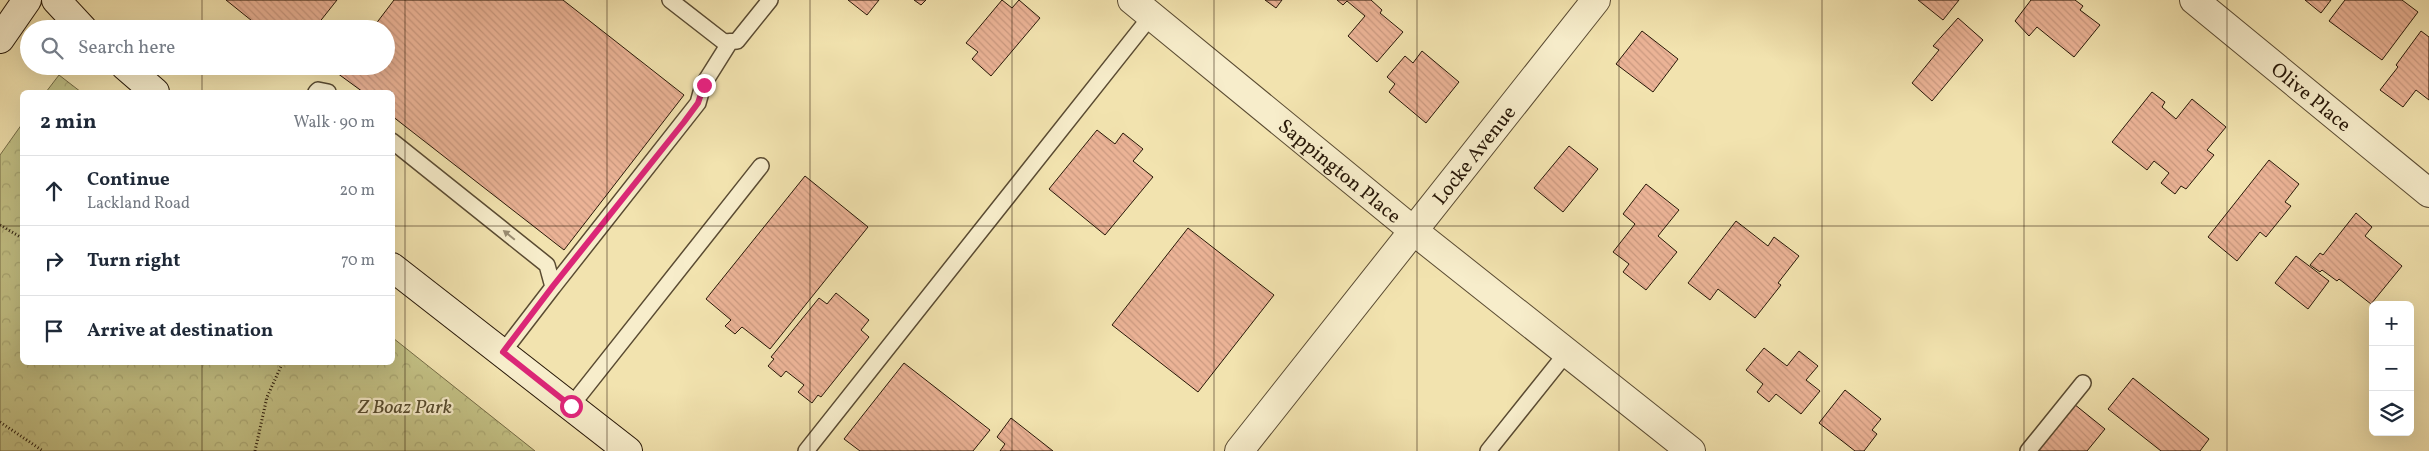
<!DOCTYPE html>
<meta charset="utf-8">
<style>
:root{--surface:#fff;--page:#f2f2f3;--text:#1f2937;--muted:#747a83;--line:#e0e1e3}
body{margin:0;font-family:Vollkorn,serif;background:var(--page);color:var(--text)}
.controls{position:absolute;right:15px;bottom:15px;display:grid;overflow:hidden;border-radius:8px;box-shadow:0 5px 20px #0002}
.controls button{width:45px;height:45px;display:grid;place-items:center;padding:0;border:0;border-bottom:1px solid var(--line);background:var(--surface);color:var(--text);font:25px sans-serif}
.stop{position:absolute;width:15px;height:15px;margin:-11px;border:4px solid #db2777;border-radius:50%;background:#fff}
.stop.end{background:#db2777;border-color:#fff;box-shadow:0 1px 5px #0008}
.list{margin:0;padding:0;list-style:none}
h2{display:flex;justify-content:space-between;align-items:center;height:65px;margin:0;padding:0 20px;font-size:21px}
h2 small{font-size:16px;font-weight:400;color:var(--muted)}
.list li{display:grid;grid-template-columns:32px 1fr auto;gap:15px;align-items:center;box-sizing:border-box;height:70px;padding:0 20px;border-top:1px solid var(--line)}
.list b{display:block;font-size:19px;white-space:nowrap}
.list p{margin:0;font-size:16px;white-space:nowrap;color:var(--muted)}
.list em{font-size:16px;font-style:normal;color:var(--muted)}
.icon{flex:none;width:28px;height:28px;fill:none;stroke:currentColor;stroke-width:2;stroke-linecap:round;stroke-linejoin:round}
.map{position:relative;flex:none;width:2429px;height:451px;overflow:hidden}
.search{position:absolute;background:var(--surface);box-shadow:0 5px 20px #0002;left:20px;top:20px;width:375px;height:55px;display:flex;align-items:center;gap:12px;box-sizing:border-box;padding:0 18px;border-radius:28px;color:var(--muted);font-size:19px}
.panel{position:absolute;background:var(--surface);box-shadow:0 5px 20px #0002;left:20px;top:90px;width:375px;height:275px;border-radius:8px}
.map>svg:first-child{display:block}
</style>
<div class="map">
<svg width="2429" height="451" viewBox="0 0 2429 451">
<defs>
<pattern id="park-crowns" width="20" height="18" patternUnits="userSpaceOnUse" patternTransform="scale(1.25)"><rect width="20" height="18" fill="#c3c185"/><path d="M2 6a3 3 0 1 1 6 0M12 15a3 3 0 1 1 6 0" fill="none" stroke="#a8a571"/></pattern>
<pattern id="building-back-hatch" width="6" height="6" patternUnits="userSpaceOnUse" patternTransform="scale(1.25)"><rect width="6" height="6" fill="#ebb396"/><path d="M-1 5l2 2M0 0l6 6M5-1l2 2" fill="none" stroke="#ca9980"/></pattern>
</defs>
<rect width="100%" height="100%" fill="#f2e3af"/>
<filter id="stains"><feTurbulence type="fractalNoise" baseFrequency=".004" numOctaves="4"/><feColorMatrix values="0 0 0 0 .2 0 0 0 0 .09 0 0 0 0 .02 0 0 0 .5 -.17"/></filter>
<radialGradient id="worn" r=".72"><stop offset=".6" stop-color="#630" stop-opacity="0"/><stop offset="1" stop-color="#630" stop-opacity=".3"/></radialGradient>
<path fill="url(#park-crowns)" stroke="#766c46" d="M59 75 81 92H46Z
M22 124V362H392L393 338 535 451H0V155Z"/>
<path fill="url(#building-back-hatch)" stroke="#281808" d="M226 0H337L314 29H262Z
M394 0H563L684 95 564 250 392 116V92H363L337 73 342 66H386V29H372Z
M848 0H879L867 15Z
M914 0H926L921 5Z
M1002 0 1012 8 1019 0 1040 18 991 76 972 59 978 52 966 43Z
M1265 0H1282L1276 8Z
M1337 0H1371L1382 10 1380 13 1403 32 1377 62 1348 36 1365 16 1347 1 1343 5Z
M1918 0H1959L1943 20Z
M2031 0H2075L2083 6 2080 10 2100 25 2074 57 2037 27 2029 36 2015 21Z
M2305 0H2331L2321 13Z
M2345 0H2402L2418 12 2382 60 2329 21Z
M1958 18 1983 40 1932 101 1912 83 1939 50 1933 46Z
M1642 31 1678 59 1653 92 1616 64Z
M2421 31 2429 37V100L2416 90 2403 107 2380 90 2398 67 2396 65Z
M1422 51 1459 82 1426 123 1389 92 1395 84 1387 77 1405 56 1413 63Z
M2152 92 2165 102 2162 107 2176 119 2192 99 2226 127 2207 150 2214 155 2186 189 2181 186 2175 194 2161 183 2169 173 2154 161 2147 170 2112 142Z
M1097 130 1115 144 1123 133 1143 149 1133 161 1153 177 1105 235 1049 189Z
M1569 146 1598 169 1563 212 1534 188Z
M2269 160 2299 184 2285 202 2291 206 2266 237 2260 232 2237 261 2208 237Z
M805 176 868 227 770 349 742 327 735 334 725 326 731 320 706 299Z
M1646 184 1679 210 1658 236 1677 252 1646 290 1623 272 1629 264 1613 252 1635 224 1623 214Z
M2356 213 2372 227 2365 236 2402 266 2371 304 2339 279 2337 281 2322 270 2320 272 2310 265 2320 253 2323 255Z
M1736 221 1768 246 1774 237 1799 256 1778 283 1781 285 1755 318 1718 289 1710 300 1688 283Z
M1188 228 1274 295 1198 392 1112 325Z
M2296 256 2329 281 2308 309 2275 283Z
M836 293 869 320 861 330 869 337 821 397 818 395 812 403 798 392 804 385 786 371 781 377 768 366 774 359 771 357 819 298 827 304Z
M1764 348 1787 366 1799 351 1818 366 1806 380 1820 391 1801 414 1776 394 1769 402 1757 392 1763 384 1746 370Z
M904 363 990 430 973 451H860L844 439Z
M2133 378 2209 439 2200 451H2161L2108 409Z
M1845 390 1881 419 1872 430 1877 434 1864 451H1855L1819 423Z
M2074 404 2105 429 2087 451H2037Z
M1011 418 1053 451H1000L1005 444 997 437Z"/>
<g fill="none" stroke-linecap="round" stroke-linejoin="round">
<g stroke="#5a4b32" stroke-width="18">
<path id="lane" d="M670 0 724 42 737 41 770 0
M316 92 318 90 328 92
M392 141 547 265 553 287 503 352
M553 287 698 103 703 85 730 42
M571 406 761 166
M806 451 1151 16
M1488 451 1568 351
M2028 451 2083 383"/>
</g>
<g stroke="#5a4b32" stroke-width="30">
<g id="street">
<path id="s1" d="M1132 0 1415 232 1691 451"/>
<path id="s2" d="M2194 0 2429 193"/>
<path id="s3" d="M1239 451 1596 0"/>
</g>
</g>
<g stroke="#281808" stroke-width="30">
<path id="secondary" d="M56 0 83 29
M0 39 27 0
M125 66 155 92
M392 267 628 451"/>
</g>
<path stroke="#281808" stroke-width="3" stroke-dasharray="1 2.5" stroke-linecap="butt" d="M0 225 22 238
M0 422 43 451
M255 451 267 397 283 362"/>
<use href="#lane" stroke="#f7edcb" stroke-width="15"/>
<use href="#street" stroke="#f7edcb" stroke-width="28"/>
<use href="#secondary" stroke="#f7edcb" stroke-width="28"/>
</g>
<defs><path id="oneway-solid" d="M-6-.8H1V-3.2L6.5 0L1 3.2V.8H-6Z" transform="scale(1.25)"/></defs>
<use fill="#9a8d73" href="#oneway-solid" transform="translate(509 235) rotate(-141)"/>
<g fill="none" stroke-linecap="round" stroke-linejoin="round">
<path stroke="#db2777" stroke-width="6" d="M571 406 503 352 553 286 684 122 698 103 704 85"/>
</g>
<path fill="none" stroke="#281808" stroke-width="1" stroke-opacity="0.55" d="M202 0V29M405 0V451M607 0V451M810 0V451M1012 0V451M1214 0V451M1417 0V451M1619 0V451M1822 0V451M2024 0V451M2227 0V451M202 66V92M0 226H22M392 226H2429M202 362V451"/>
<g text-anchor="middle" stroke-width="4.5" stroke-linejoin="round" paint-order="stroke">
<g font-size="20" fill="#281808" stroke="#f7edcb">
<text dy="7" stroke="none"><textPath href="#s2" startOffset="152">Olive Place</textPath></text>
<text dy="7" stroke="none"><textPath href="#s3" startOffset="378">Locke Avenue</textPath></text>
<text dy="7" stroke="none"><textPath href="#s1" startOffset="269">Sappington Place</textPath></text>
</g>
<g font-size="20" font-style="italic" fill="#564b2e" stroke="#f7edcb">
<text x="405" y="413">Z Boaz Park</text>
</g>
</g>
<rect width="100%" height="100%" filter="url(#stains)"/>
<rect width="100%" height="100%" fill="url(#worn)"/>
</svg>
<div class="controls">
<button>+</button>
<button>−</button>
<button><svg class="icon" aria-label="layers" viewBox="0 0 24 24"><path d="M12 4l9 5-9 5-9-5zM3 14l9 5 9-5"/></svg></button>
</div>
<div class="stop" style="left:571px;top:406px"></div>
<div class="stop end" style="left:704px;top:85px"></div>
<div class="search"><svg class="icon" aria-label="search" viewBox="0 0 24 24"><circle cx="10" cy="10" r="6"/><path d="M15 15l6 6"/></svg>Search here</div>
<section class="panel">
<h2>2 min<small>Walk · 90 m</small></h2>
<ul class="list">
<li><svg class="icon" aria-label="ahead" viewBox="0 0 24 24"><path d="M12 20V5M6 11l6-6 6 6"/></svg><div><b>Continue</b><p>Lackland Road</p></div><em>20 m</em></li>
<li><svg class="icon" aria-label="right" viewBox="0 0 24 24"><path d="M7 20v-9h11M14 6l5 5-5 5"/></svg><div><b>Turn right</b></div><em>70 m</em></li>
<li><svg class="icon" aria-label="arrive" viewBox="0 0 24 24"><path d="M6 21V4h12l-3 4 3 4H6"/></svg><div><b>Arrive at destination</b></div></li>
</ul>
</section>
</div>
